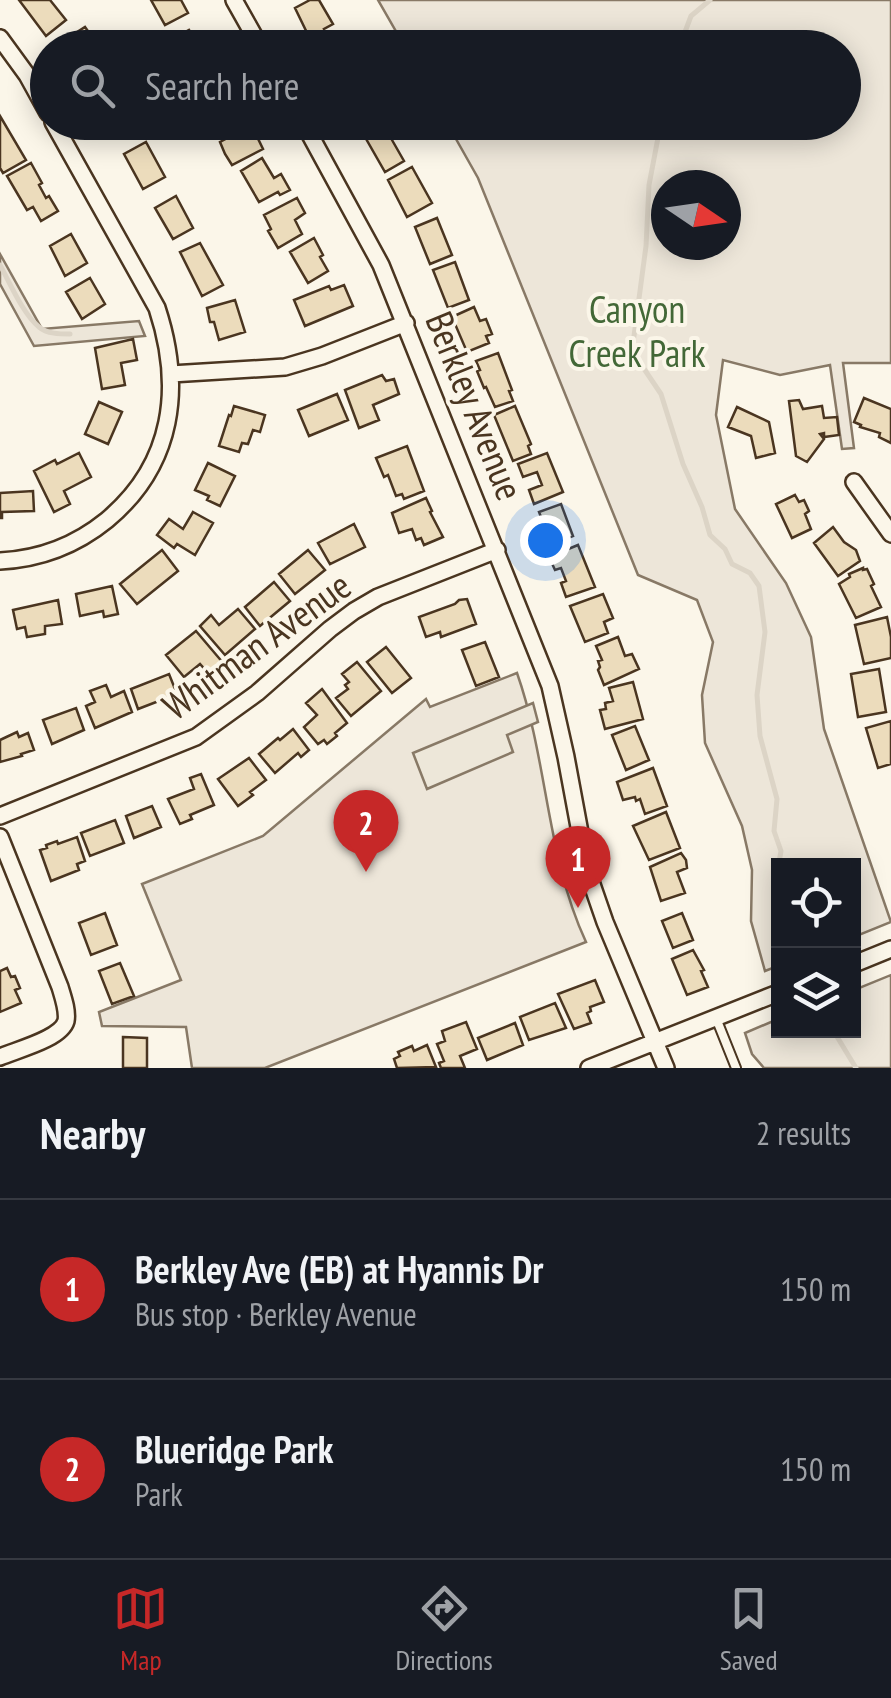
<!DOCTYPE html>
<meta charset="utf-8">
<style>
:root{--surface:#171b24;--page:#242831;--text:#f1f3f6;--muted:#9ea1a6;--line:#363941;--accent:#c62828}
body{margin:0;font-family:"PT Sans Narrow",sans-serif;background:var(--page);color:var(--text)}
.controls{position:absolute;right:30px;bottom:30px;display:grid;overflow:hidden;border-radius:0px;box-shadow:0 5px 25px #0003}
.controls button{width:90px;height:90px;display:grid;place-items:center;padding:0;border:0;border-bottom:2px solid var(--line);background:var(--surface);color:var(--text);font:50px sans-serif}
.compass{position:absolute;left:651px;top:170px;width:90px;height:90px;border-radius:50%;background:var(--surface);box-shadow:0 5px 25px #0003;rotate:103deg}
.you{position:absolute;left:545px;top:540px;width:35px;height:35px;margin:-25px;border:8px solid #fff;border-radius:50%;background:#1a73e8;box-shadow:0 0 0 15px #1a73e833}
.badge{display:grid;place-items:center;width:65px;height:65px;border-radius:50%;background:var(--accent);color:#fff;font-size:32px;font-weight:700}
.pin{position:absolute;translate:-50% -82px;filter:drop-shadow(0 2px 5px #0008)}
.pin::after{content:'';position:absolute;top:52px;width:35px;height:30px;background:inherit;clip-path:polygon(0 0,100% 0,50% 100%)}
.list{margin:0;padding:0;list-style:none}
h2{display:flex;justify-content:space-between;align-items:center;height:130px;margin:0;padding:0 40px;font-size:42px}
h2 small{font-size:32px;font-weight:400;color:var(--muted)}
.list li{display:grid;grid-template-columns:65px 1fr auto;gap:30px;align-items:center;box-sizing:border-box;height:180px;padding:0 40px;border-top:2px solid var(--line)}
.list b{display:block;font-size:38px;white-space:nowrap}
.list p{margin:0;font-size:32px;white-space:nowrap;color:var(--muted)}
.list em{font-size:32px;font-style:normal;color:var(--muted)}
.icon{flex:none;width:55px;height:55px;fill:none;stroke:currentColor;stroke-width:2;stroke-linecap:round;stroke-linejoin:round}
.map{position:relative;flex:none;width:891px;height:1068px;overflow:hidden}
.search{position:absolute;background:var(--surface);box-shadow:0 5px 25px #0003;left:30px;right:30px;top:30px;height:110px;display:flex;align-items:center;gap:25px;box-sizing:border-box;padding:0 35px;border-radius:55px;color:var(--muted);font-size:38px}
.sheet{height:490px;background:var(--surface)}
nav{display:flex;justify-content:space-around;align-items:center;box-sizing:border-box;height:140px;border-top:2px solid var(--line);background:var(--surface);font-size:28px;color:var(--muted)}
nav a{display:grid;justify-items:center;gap:5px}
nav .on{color:var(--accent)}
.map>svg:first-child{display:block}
</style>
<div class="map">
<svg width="891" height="1068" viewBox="0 0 891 1068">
<rect width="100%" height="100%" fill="#fbf6e9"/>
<path fill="#ede6d9" stroke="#887966" stroke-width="2.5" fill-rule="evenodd" d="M378 0H891V363H843L854 448 842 449 830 365 780 375 723 360 716 415 735 509 786 583 811 637 824 729 891 922 854 937V866H778V966L765 971 751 921 752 870 742 826 705 743 702 695 713 642 697 600 638 575 478 178 447 123 844 122V48L405 47ZM666 185H726V245H666Z
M0 254 42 329 139 321 145 336 34 346 0 284Z
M517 673C548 761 546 856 586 942L265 1068H192L186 1027 102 1026 99 1012 181 980 142 884 263 836 426 699 430 707Z
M891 975V1068H764L752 1054 745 1033 778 1019V1030H854V990Z"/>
<path fill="#ede7d9" stroke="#887966" stroke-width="2.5" d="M533 703 538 722 507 735 513 752 427 789 413 753Z"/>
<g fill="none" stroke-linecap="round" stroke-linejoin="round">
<path stroke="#dcd4c6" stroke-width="5" d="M679 48 691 16 710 0
M661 122 649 185 646 246 632 351 661 394 683 464 702 507 710 535 725 549 732 564 750 573 759 586 765 632 757 695 760 736 777 799 774 831 781 851 774 890 778 899
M0 265C10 283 23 314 39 327 47 334 60 334 70 334
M833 1030 856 1068"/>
</g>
<path fill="#ecdcbc" stroke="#4a3520" stroke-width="2.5" d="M19 0H50L66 20 46 36Z
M151 0H181L188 13 165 25Z
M310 0H319L333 24 324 29 327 34 312 43 295 8Z
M85 27 100 48H63L60 44 73 35 76 39 74 34Z
M189 30 196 42 200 40 205 48H173L169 41Z
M0 116 26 160 3 173 0 168Z
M235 122H250L263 149 232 165 225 154 220 142 233 135 229 126Z
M384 126 404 161 385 172 365 137Z
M146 142 165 177 143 189 124 154Z
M262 158 274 178 281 174 290 190 280 195 278 192 259 202 241 171Z
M31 163 42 183 39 185 46 198 49 196 58 211 41 221 33 207 27 210 7 176Z
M412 167 432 203 407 217 388 180Z
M176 196 193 228 173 239 155 208Z
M297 198 305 213 295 220 302 234 278 248 268 231 271 229 264 215Z
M437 218 452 255 430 264 415 227Z
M71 234 87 263 65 276 50 246Z
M314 238 323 255 320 257 328 271 308 283 290 252Z
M200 243 223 285 202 296 180 252Z
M455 262 469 300 448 308 433 270Z
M90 278 105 304 82 319 66 292Z
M344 285 353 306 305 326 294 300 329 286 331 290Z
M235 300 245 332 219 340 214 322H210L207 308Z
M474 307 480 321 486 319 492 334 486 336 489 343 467 352 452 317Z
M133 339 137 360 121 363 125 385 102 389 95 348Z
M498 353 512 390 509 391 513 401 495 407 486 387 484 388 477 371 480 370 476 361Z
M382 375 386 381 394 379 399 394 373 405 379 420 359 428 345 390Z
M337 394 348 420 309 436 298 410Z
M864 398 891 409V443L879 437 880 433 860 427 861 425 854 422Z
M799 400 803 409 822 406 824 418 837 417 839 435 824 437V433L820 434 824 439 807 462 796 456 789 401Z
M99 402 122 412 108 444 85 434Z
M234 406 265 415 260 432 253 430 248 444 242 443 239 452 219 446 229 415 231 416Z
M515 406 531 444 528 446 531 454 513 461 494 415Z
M737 407 769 422 775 453 756 458 751 436 728 427Z
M407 446 424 491 404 499 402 494 396 496 388 475 384 477 376 458Z
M79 453 91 477 64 491 70 504 54 512 34 471 55 460 57 464Z
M547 453 563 492 534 504 529 490 542 485 537 472 523 477 518 464Z
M208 463 235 476 220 506 207 500 209 496 195 490Z
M33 491 34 511 2 512V518H0V493Z
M795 495 799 502 804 500 809 511 805 514 811 529 792 538 776 504Z
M426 498 432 511 430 512 443 537 424 545 421 538 416 540 412 529 399 533 392 513Z
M561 504 573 536 543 548 536 531 545 527 539 512Z
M193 512 213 523 195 555 177 544 174 548 157 535 169 519 183 529Z
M354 524 365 547 330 564 318 543Z
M833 527 844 542 856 550 860 561 838 576 814 543Z
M578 545 595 587 566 597 561 583 566 581 561 568 555 570 549 557Z
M162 550 178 571 137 604 120 584Z
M308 550 325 570 295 594 279 574Z
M863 568V570L867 569 874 584 871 586 881 607 856 618 839 584 850 577 849 574Z
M274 582 290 601 260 626 245 607Z
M112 586 118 614 104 617 103 611 80 616 76 594Z
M603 594 613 618 604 622 608 633 585 642 570 606Z
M467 599 476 624 441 637 440 632 426 637 419 617 455 604 459 600Z
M58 600 62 624 45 626V634L27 637 25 627 17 629 13 610Z
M238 609 255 629 225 655 200 626 211 615 219 625Z
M887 617 891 637V658L864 664 855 625Z
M196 631 224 664 210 675 200 664 184 677 166 655Z
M618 637 625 656 632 654 639 669 604 685 598 670 600 667 598 661 602 660 596 646Z
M485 642 499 677 476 686 462 650Z
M386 647 411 678 392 693 367 662Z
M357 662 381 691 351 716 336 698 348 689 345 685 349 682 342 674Z
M879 669 886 712 858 717 851 674Z
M169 674 177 694 138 709 131 689Z
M633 682 643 719 605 729 600 710 606 709 605 703 613 701 609 688Z
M106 685 111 697 124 691 132 712 95 728 86 706 95 702 90 691Z
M322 689 347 723 335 733 337 736 327 744 324 740 318 744 304 727 317 715 306 703Z
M76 708 84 730 52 744 43 720Z
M891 721V764L878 768 866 728Z
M635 726 649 760 626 770 612 735Z
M293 729 309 750 301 757 298 753 275 773 259 754 278 738 280 740Z
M17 732 19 737 28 733 34 750 21 754 22 756 0 762V740Z
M249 758 266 780 250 792 253 795 238 806 218 779Z
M653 768 667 806 645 814 640 799 636 801 635 797 623 800 617 782Z
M201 774 214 805 190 815 192 819 180 824 168 799 194 789 190 778Z
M152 806 161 827 134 838 126 816Z
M666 812 680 848 649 860 633 826Z
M115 820 124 843 90 856 81 833Z
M77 837 85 861 77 864 79 870 51 881 40 850 47 848 46 845 57 841 58 844Z
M681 853 686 860 687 868 677 872 685 893 661 901 650 867Z
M105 913 117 945 91 955 79 923Z
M682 913 693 940 673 948 662 921Z
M693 950 704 970 701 971 708 987 687 995 672 959Z
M120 963 134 996 112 1004 99 971Z
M7 968 11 977 15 976 20 988 15 990 21 1003 0 1012V971Z
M595 980 604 1002 590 1007 591 1011 587 1013 591 1023 574 1029 558 994Z
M555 1003 566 1028 529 1040 520 1017Z
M466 1022 477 1049 460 1056 465 1068H441L439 1063 444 1061 437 1044 445 1041 442 1031Z
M515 1023 523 1045 487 1060 478 1038Z
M123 1037 147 1038V1068H123Z
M427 1045 436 1067 397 1068 394 1059 400 1056 398 1052 412 1046 414 1051Z"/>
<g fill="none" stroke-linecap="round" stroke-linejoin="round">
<g stroke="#4a3520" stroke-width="12">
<path id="service" d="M716 1018 736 1068"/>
</g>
<g stroke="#4a3520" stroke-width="20">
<path id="minor" d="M234 0 261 48
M0 38 27 75 48 113
M303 122 381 265 550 686 566 757 587 870 605 922 666 1068
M171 374 285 367 322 356 406 323
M854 482 891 534
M0 561C41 559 75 546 107 520 174 464 183 387 157 308L53 122
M0 816 196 737 257 693 330 629 354 611 378 597 497 550
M0 837 60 987C63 997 68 1011 66 1021 61 1039 16 1050 0 1057
M854 964 891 949
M589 1068 778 993"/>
</g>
<use href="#service" stroke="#fbf6e9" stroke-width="8"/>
<use href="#minor" stroke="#fbf6e9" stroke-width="15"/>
</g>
<g text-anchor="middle" stroke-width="8" stroke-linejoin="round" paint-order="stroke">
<g font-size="38" fill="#436837" stroke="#fbf6e9">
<text x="637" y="323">Canyon<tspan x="637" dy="44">Creek Park</tspan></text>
</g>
<g font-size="38" fill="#4a3520" stroke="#fbf6e9">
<text transform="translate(474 406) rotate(68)" y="13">Berkley Avenue</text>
<text transform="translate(257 646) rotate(-36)" y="13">Whitman Avenue</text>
</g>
</g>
</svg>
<div class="controls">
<button><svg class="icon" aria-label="locate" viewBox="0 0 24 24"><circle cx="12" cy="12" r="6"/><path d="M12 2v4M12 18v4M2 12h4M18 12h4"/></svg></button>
<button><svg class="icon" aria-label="layers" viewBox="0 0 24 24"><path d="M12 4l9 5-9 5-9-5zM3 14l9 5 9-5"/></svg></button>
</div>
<svg class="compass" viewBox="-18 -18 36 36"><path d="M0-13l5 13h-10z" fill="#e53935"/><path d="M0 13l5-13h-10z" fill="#9ea1a6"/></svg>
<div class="you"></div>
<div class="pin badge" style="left:578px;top:908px">1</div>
<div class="pin badge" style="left:366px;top:872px">2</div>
<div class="search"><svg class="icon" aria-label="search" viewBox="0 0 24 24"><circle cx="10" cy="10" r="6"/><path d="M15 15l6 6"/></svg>Search here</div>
</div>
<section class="sheet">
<h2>Nearby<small>2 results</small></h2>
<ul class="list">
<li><span class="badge">1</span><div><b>Berkley Ave (EB) at Hyannis Dr</b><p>Bus stop · Berkley Avenue</p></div><em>150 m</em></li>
<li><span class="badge">2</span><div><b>Blueridge Park</b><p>Park</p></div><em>150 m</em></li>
</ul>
</section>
<nav>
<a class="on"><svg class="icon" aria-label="map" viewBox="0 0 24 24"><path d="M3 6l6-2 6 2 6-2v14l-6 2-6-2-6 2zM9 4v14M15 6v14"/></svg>Map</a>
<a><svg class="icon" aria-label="directions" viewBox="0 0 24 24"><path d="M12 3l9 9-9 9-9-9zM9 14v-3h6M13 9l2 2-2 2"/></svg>Directions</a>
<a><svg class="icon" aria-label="saved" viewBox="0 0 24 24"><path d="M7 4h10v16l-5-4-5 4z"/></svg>Saved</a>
</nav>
